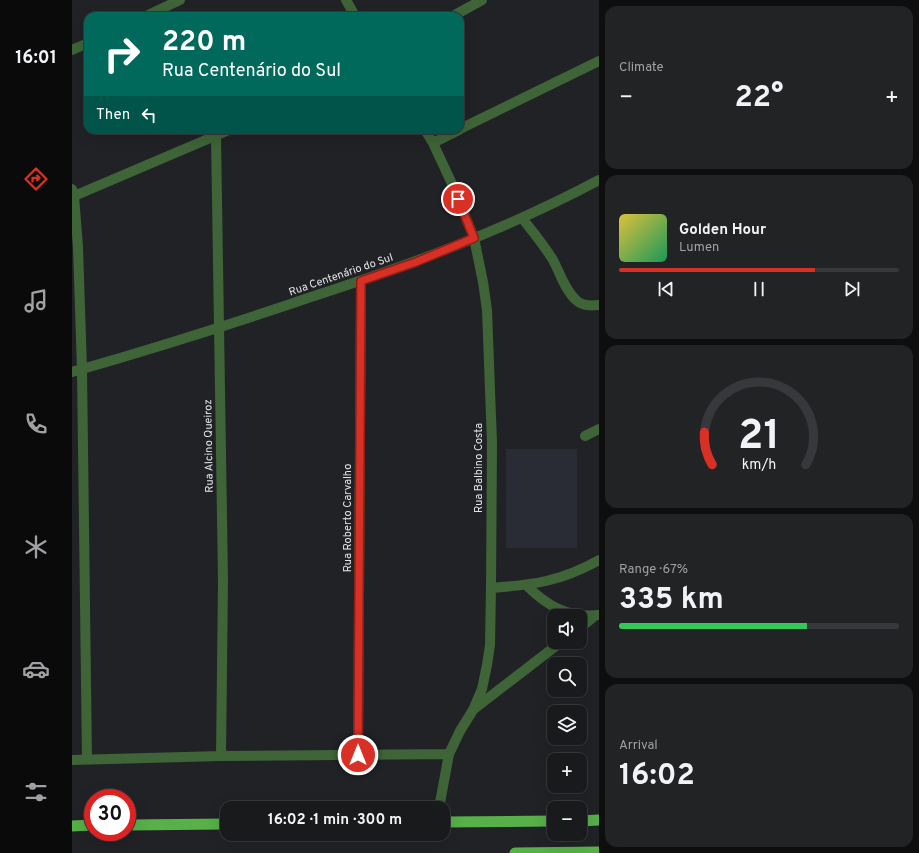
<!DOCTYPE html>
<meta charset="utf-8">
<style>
:root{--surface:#191a1c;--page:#222325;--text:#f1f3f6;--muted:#9fa1a3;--line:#37383b;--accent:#d93025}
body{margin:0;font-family:Overpass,sans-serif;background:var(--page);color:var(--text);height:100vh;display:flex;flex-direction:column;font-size:15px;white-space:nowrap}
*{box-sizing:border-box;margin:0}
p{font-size:13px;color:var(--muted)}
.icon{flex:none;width:22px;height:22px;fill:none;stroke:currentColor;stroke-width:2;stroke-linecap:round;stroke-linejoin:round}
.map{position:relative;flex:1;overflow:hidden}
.drawer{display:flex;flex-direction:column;gap:6px;padding:6px;background:#0e0e0f;width:320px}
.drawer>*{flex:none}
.guide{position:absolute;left:12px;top:12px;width:380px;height:122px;border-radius:12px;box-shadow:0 4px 16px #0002,0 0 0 1px var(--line);background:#00695c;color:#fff;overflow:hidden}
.fabs{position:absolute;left:475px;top:609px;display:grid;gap:8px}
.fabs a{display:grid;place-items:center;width:40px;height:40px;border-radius:8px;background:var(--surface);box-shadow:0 4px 16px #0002,0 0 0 1px var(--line);font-size:20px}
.speed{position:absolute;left:12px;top:789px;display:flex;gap:8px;font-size:20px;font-weight:700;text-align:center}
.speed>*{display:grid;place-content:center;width:52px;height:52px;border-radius:50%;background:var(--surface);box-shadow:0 4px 16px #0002,0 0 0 1px var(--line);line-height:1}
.speed .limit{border:6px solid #d22;background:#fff;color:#111}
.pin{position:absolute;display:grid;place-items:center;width:34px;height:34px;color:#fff;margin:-17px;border:2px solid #fff;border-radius:50%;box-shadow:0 1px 4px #0007}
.me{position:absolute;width:44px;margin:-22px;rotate:0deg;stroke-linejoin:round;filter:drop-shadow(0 0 3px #0008)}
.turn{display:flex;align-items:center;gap:14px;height:84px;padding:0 12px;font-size:18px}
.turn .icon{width:52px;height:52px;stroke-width:2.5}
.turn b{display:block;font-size:28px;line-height:34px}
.then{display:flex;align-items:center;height:38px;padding:0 12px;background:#0003;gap:8px;font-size:15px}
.big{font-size:30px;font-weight:700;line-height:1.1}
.drawer .tile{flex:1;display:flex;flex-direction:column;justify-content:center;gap:6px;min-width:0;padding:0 14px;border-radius:12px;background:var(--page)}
.drawer .dial{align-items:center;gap:0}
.dial svg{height:104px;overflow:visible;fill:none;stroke:var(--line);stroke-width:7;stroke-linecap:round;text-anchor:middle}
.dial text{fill:var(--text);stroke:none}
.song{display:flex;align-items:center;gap:12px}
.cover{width:48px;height:48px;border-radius:6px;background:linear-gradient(135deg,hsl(50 70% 55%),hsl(150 70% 35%))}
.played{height:4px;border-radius:2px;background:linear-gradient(90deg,var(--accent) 70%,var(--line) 70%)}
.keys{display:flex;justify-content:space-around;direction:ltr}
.heat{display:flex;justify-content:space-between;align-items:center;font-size:22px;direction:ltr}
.charge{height:6px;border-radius:3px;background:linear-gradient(90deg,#34c759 67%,var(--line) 0)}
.trip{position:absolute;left:148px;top:801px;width:230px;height:40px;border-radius:12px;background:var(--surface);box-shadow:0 4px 16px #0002,0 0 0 1px var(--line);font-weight:700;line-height:40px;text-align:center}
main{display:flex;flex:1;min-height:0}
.dock{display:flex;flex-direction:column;width:72px;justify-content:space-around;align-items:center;background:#0a0a0b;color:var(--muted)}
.dock .icon{width:28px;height:28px}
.dock .on{color:var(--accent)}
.dock b{font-size:18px;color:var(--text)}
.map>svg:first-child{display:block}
.built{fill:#292c35}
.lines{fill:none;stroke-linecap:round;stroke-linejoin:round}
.minor{stroke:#3e6438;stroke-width:10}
.trunk{stroke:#57b048;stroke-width:11}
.route-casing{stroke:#8d1f18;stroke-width:10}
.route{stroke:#d93025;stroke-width:7}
.labels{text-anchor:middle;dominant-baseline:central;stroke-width:4;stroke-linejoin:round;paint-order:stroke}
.street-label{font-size:11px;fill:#e2e3e5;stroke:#212226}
</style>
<main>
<nav class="dock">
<b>16:01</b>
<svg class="icon on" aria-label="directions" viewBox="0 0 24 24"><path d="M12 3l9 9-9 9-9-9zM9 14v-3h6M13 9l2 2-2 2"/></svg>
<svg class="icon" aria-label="music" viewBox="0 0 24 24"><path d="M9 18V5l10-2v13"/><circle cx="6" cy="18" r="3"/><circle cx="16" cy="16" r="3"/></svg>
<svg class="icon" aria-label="phone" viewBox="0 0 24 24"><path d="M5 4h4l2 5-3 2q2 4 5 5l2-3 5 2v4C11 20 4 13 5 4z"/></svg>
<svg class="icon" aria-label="climate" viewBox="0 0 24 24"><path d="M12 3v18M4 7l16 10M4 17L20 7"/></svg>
<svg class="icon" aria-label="car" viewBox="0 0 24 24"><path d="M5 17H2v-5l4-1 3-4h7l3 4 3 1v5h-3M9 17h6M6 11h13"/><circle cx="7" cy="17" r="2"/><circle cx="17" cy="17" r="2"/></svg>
<svg class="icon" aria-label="filters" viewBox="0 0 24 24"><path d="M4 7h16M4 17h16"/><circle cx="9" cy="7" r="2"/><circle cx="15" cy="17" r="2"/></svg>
</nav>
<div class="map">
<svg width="527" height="853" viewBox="0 0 527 853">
<rect width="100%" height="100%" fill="#212226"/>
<path class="built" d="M434 449H505V548H434Z"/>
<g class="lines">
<path class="minor" d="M274 0 283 16
M74 16 108 0
M381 16 410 0
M0 50 16 43
M388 129 527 61
M353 130 361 143 381 186 402 238 411 282 415 310 420 443 419 588 418 645 415 665 410 689 401 710 388 731 377 754 367 808
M144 136 151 580 149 756
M361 143 387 130
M0 189 2 196 6 247 10 369 15 760
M0 197 157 130
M450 218C461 232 472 245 481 260 488 273 493 290 504 300 510 306 519 306 527 305
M0 372C80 349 160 324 239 297 338 265 435 229 527 180
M513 436 527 429
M454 585C475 606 496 618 527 615
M419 588C461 585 490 581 527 560
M508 628 524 615
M402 709 489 642
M286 755 289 281
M0 760 149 756 377 754"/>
<path class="trunk" d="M508 821 527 820
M371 822 482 821
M55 825 155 824
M0 826 21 825
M443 853 527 852"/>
</g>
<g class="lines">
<defs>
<path id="route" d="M286 755 289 281 344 262 402 238 386 199"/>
</defs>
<use href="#route" class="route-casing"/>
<use href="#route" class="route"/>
</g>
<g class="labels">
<g class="street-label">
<text transform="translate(269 275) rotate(-19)">Rua Centenário do Sul</text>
<text transform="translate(137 446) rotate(-91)">Rua Alcino Queiroz</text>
<text transform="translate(407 468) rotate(-90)">Rua Balbino Costa</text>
<text transform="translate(276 518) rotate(-90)">Rua Roberto Carvalho</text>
</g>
</g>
</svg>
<div class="fabs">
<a><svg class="icon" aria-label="sound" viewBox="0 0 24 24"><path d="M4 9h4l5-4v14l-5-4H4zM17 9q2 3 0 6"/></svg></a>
<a><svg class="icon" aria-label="search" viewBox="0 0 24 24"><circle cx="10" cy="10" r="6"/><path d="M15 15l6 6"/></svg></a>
<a><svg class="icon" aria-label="layers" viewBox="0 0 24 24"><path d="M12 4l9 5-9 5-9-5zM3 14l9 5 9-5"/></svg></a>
<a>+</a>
<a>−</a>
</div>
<div class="speed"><div class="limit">30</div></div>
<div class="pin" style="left:386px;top:199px;background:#d93025"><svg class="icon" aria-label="arrive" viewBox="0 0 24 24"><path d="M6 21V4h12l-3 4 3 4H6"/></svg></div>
<svg class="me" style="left:286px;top:755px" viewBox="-20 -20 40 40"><circle r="17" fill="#d93025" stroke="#fff" stroke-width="3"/><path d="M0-11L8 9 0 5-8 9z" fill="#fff"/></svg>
<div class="trip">16:02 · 1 min · 300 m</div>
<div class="guide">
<div class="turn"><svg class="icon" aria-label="right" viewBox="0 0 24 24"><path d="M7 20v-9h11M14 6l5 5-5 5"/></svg><div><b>220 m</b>Rua Centenário do Sul</div></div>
<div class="then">Then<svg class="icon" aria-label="left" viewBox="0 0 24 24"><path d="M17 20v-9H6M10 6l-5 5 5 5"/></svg></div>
</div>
</div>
<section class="drawer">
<div class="tile"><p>Climate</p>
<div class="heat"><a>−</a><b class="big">22°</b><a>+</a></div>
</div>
<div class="tile">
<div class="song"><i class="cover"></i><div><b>Golden Hour</b><p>Lumen</p></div></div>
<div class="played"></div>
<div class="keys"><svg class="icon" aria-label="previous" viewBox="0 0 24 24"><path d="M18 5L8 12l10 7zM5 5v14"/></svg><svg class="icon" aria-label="pause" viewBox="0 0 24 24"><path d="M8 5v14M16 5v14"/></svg><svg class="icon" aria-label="next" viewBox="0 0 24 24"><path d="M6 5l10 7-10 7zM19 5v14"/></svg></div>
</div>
<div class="tile dial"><svg viewBox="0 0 100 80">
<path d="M14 69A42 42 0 1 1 86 69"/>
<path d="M14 69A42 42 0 0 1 8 44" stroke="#d93025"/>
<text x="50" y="56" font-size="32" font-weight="700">21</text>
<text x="50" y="72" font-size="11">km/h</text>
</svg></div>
<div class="tile"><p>Range · 67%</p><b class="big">335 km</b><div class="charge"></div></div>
<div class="tile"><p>Arrival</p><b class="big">16:02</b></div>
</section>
</main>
